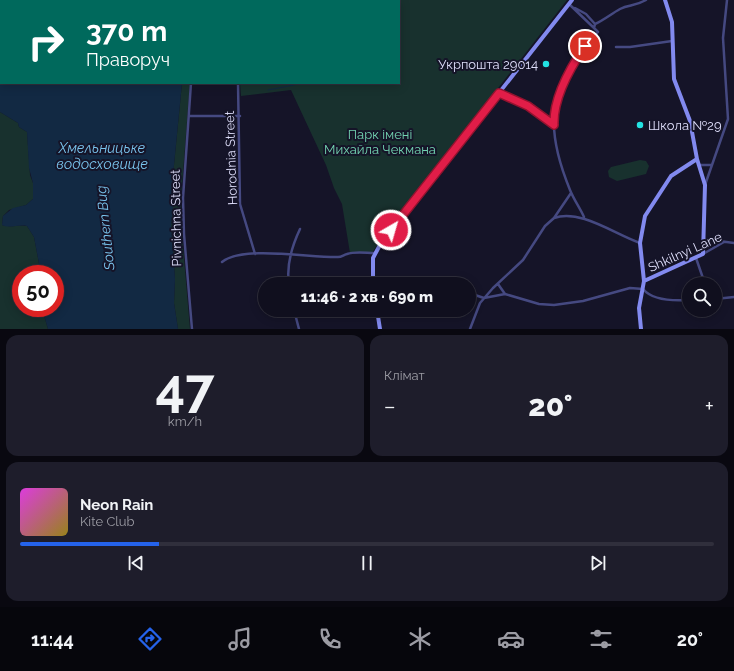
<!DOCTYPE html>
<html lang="uk">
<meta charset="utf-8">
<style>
:root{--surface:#100f1e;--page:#1e1d2b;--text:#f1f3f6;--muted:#9c9ca4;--line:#302f3c;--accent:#2563eb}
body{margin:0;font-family:Raleway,sans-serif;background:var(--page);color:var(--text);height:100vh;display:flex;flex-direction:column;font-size:15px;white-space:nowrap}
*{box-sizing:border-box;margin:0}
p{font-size:13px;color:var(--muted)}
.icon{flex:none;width:22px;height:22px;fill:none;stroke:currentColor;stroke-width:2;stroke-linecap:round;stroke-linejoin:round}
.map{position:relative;height:329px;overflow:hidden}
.side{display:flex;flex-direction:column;gap:6px;padding:6px;background:#090810;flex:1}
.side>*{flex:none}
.banner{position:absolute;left:0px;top:0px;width:400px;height:84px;box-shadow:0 2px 10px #0003,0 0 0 1px var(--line);background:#00695c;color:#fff;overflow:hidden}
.fabs{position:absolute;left:682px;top:277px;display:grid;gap:8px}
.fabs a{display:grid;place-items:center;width:40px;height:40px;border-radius:50%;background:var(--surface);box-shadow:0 2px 10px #0003,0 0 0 1px var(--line);font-size:20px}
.speed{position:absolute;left:12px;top:265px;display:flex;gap:8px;font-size:20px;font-weight:700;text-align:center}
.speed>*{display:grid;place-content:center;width:52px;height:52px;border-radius:50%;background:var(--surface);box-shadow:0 2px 10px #0003,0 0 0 1px var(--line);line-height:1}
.speed .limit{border:6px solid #d22;background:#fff;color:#111}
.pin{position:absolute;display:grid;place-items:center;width:34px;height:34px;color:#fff;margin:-17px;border:2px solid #fff;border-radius:50%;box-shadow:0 1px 4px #0007}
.me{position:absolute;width:44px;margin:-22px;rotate:38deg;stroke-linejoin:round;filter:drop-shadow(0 0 3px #0008)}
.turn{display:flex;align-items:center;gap:14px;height:84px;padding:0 20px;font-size:18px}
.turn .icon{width:52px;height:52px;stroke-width:2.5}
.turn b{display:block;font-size:28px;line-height:34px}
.big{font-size:30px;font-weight:800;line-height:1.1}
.side .card{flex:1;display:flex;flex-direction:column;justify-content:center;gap:6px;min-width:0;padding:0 14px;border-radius:12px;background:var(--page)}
.side .dial{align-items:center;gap:0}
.dial b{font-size:52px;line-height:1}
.song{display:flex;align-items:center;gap:12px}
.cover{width:48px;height:48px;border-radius:6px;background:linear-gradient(135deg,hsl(300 70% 55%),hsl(50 70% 35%))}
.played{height:4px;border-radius:2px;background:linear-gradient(90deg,var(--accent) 20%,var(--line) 20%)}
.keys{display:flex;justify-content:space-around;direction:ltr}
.heat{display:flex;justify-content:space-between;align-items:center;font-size:22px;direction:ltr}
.side .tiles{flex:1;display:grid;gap:6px;grid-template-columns:1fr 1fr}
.card:last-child{grid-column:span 2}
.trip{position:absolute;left:258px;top:277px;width:218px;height:40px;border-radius:20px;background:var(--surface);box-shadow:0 2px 10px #0003,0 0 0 1px var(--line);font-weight:800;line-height:40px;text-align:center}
.menu{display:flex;height:64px;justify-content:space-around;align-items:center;background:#06060c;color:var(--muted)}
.menu .icon{width:28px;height:28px}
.menu .on{color:var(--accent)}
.menu b{font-size:18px;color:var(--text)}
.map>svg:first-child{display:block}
.green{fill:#18312e}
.water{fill:#122943}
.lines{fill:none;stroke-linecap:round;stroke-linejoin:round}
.stream{stroke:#122943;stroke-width:1}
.street{stroke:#454981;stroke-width:2.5}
.secondary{stroke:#828aef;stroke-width:4}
.route-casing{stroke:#92132f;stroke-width:10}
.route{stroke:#e11d48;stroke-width:7}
.poi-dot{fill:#23e3e3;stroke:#151428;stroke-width:1.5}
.labels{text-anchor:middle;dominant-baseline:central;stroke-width:4;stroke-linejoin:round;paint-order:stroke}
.poi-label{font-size:13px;fill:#dfdffb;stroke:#151428;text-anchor:end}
.park-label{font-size:13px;fill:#73d3b1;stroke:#151428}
.street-label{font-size:13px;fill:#dfdffb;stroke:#151428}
.water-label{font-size:14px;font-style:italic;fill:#7ac4ee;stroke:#151428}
</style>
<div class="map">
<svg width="734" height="329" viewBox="0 0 734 329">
<rect width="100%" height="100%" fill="#151428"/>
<path class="green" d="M319 0H567L387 230 372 253H350L342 204 334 188 326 165 291 90 241 96 240 83H399V1Z
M182 83H190L181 198 182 234 190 329H178L174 303 175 279 171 226 174 197 173 175Z
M0 112 18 123 19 127 27 132 30 175 33 183V199L26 205 9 210 3 216 2 225C10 228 18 224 27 226L34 237 41 274H21V308H42L48 329H0Z
M640 160 646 161 649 166 646 174 617 181 609 177 608 171 611 167Z"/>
<path class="water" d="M0 0H190L1 1V83H182L173 175 174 197 171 226 175 279 174 303 178 329H48L42 308H55V274H41L34 237 27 226C19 224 9 229 2 225L3 216 13 208 26 205 33 199V183L29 168 27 132 19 127 18 123 0 112Z"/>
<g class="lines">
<path class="stream" d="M295 85 300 83
M268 90 294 85 295 83"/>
<path class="street" d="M569 4 594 28
M575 8 586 14 595 24
M616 47H630L672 41
M191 83 183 198 184 234 192 329
M238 83 240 204 255 254
M499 93 527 106 554 125
M190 116H240
M699 165H712
M705 185 728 119 723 38 727 0
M584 217C580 208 574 200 570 190 561 168 553 143 554 119 555 91 579 52 598 32L594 28 595 24C604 20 611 14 620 9 629 4 634 7 646 0
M554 218C581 209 614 234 640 243
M704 239 734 243
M703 254 724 242
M696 258 705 284
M222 262C243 245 311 258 338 257 342 257 343 255 347 254 355 251 366 253 375 253
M432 281 448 284
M289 284C286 265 292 246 300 229
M498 284 505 294
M469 293 484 298 505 294 539 304 554 305 583 301 630 288 643 289C653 301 674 301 689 300
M715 299 734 297
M294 310 299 329
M470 329 480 303 493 288 523 260 545 226 554 218 571 193"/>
<path class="secondary" d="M644 281 703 254 705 185 697 159 690 121 674 79 672 22 665 0
M373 284V258L381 243 572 0
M377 310 380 329
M641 329 639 308 644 281 640 243 645 216 671 176 697 159"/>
</g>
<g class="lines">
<defs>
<path id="route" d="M391 230 499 93 528 106 554 125C553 98 570 68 585 46"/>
</defs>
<use href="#route" class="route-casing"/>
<use href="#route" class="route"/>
</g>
<g class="poi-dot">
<circle cx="546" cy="64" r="4"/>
<circle cx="640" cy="125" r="4"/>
</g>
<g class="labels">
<g class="poi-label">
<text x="538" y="64">Укрпошта 29014</text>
<text x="648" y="125" text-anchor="start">Школа №29</text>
</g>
<g class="park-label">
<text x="380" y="134">Парк імені<tspan x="380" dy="15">Михайла Чекмана</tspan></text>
</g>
<g class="street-label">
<text transform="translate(231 158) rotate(-92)">Horodnia Street</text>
<text transform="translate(176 218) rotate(-91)">Pivnichna Street</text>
<text transform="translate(685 252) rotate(-24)">Shkilnyi Lane</text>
</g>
<g class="water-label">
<text x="102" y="148">Хмельницьке<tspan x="102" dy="16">водосховище</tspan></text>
<text transform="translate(105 228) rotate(-96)">Southern Bug</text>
</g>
</g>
</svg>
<div class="fabs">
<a><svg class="icon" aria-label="search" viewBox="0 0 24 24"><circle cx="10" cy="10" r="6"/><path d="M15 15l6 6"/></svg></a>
</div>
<div class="speed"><div class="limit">50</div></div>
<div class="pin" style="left:585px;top:46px;background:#d93025"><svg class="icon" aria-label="arrive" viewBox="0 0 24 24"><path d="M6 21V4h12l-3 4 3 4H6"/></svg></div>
<svg class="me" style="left:391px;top:230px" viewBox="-20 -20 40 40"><circle r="17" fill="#e11d48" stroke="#fff" stroke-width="3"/><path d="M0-11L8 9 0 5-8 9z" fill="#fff"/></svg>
<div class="trip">11:46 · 2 хв · 690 m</div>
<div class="banner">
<div class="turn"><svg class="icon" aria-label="right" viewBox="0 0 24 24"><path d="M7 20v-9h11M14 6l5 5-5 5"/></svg><div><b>370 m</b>Праворуч</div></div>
</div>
</div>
<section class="side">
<div class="tiles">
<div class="card dial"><b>47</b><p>km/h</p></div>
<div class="card"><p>Клімат</p>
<div class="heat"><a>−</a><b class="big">20°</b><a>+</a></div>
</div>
<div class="card">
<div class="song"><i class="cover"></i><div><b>Neon Rain</b><p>Kite Club</p></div></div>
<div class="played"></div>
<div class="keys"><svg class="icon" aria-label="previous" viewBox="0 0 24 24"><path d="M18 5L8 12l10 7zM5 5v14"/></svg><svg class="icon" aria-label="pause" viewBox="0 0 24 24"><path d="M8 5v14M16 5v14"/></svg><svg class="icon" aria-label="next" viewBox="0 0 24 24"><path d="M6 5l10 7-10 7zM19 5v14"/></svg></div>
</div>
</div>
</section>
<nav class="menu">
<b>11:44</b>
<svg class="icon on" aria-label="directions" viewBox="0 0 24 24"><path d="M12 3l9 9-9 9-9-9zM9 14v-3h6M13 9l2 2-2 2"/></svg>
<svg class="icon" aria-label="music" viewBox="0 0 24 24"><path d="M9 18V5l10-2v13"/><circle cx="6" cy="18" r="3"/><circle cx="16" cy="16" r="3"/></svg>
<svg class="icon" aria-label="phone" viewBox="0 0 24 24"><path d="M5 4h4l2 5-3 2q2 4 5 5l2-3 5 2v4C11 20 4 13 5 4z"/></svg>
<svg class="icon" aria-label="climate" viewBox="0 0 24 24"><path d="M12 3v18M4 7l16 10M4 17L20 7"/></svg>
<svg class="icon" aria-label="car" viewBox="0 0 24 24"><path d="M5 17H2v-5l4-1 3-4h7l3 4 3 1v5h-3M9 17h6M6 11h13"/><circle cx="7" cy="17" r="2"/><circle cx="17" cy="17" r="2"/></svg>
<svg class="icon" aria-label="filters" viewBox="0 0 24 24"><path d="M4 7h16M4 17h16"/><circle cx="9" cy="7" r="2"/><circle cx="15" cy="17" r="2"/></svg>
<b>20°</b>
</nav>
